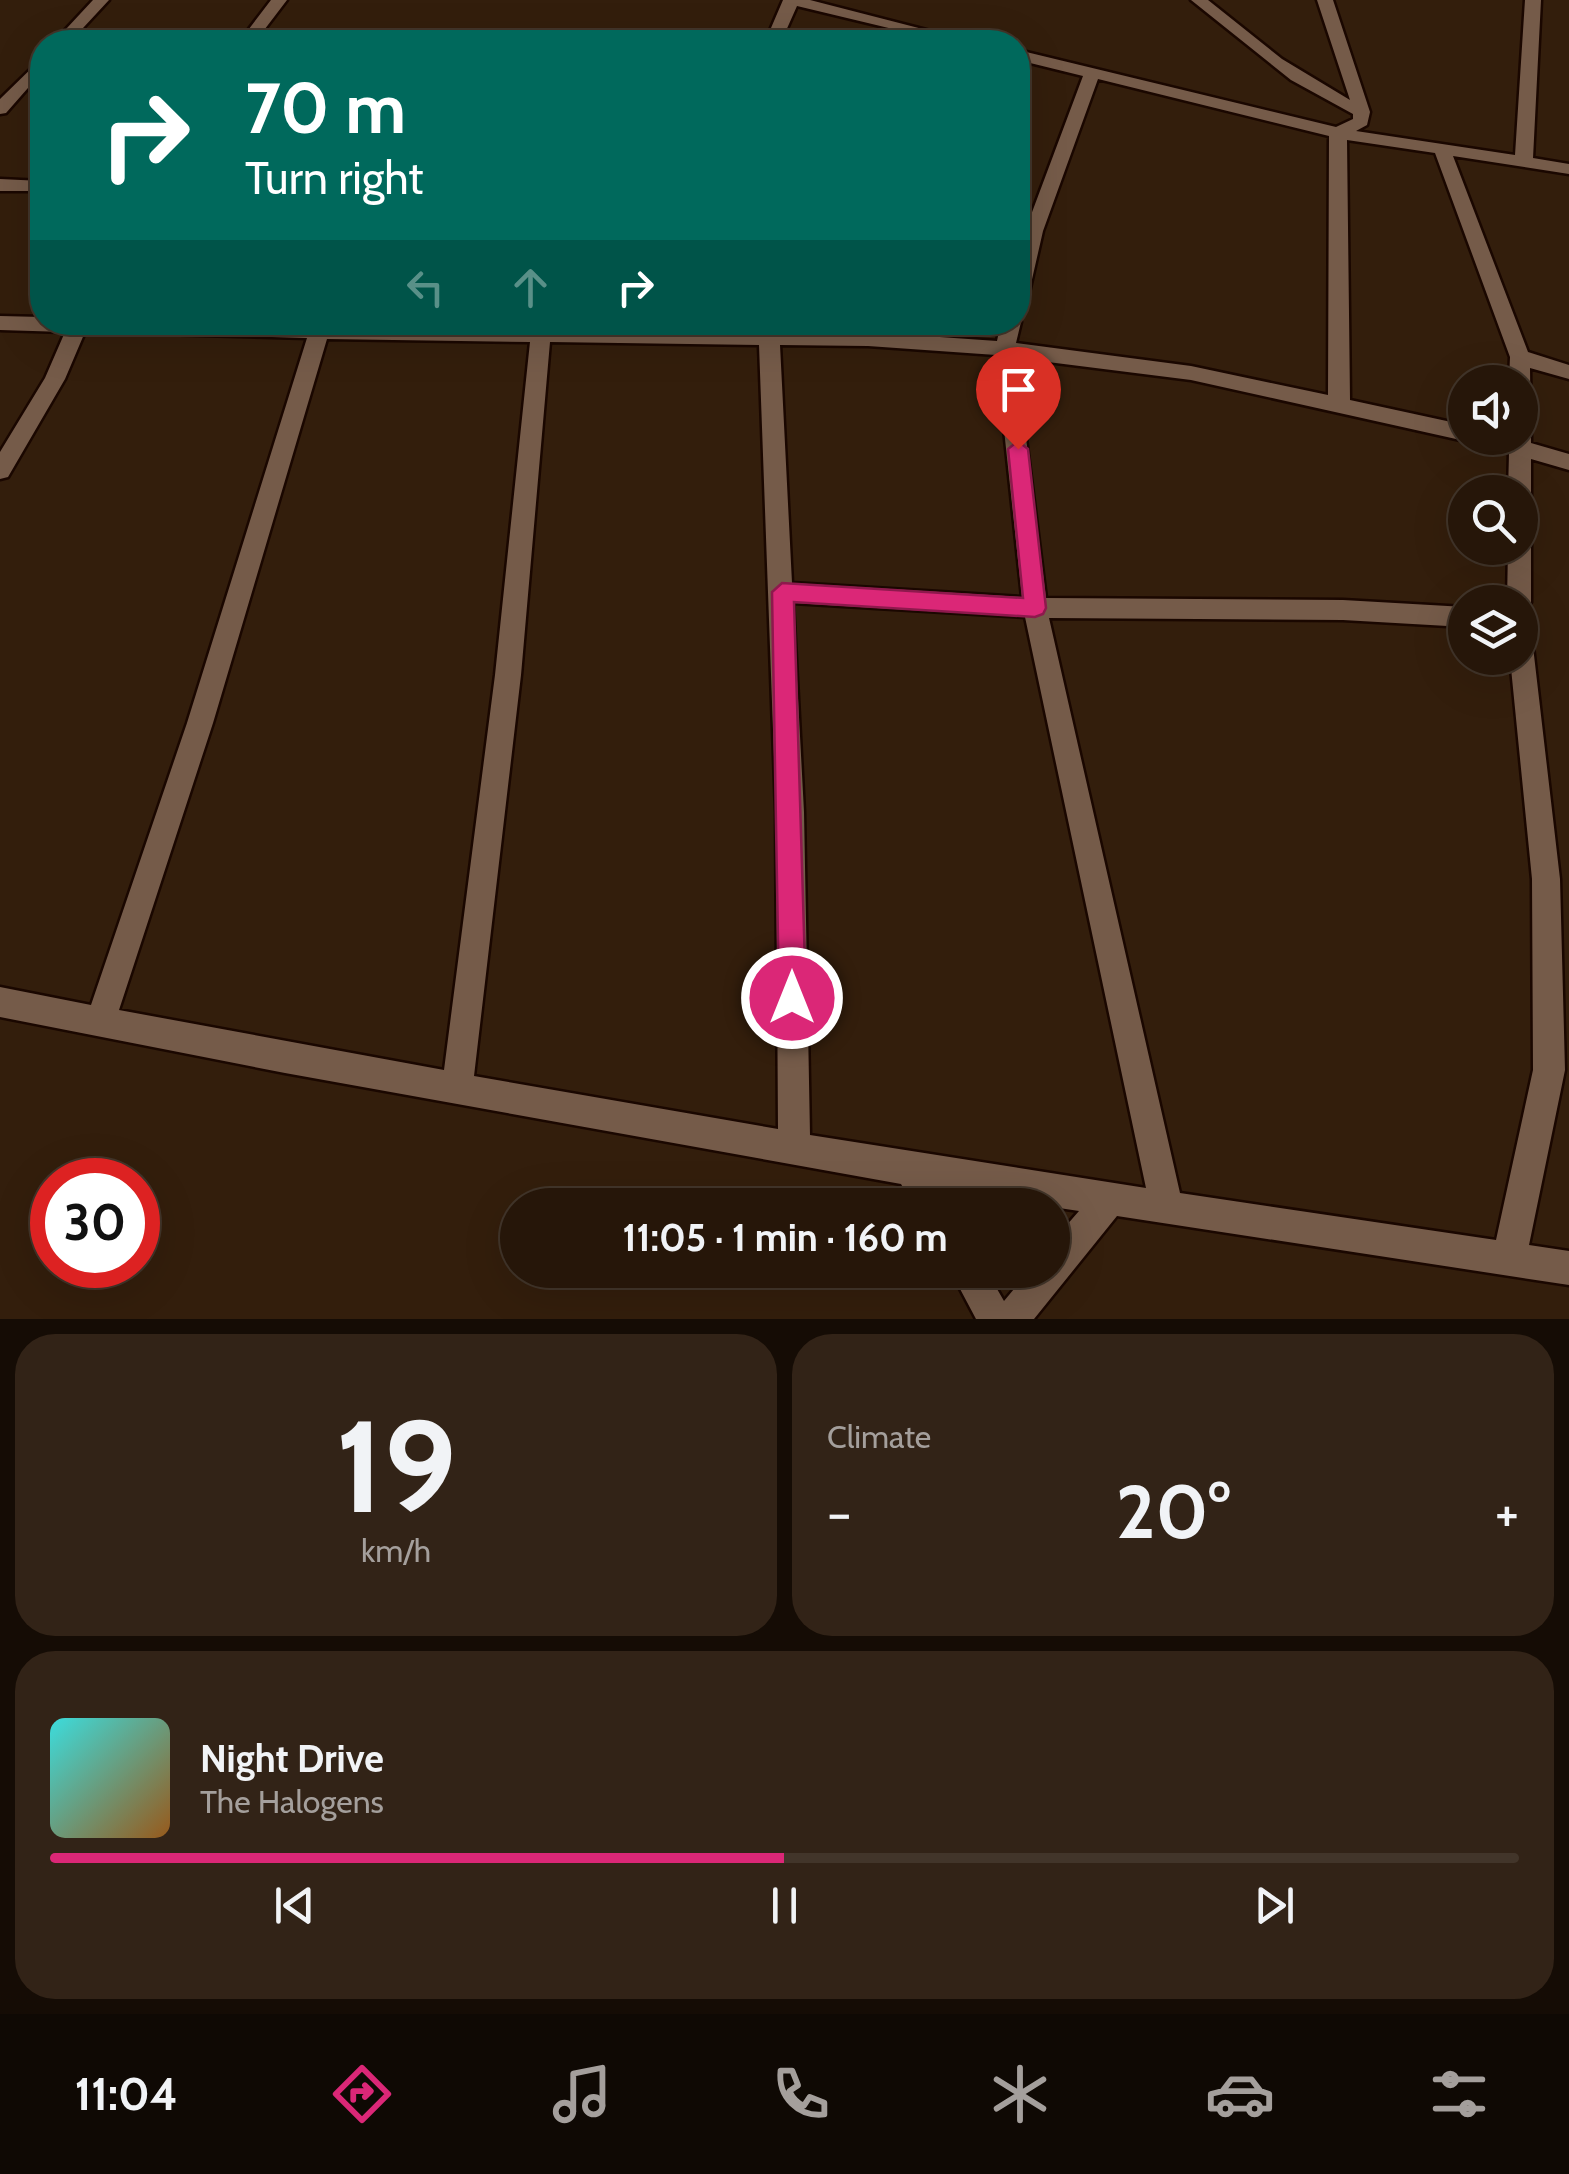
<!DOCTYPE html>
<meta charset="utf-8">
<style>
:root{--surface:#261609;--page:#322317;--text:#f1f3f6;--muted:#a49f9c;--line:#42352a;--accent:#db2777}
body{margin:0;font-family:Cabin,sans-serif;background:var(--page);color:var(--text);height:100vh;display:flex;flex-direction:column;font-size:38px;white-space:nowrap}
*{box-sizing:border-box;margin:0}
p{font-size:32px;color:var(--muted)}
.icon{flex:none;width:55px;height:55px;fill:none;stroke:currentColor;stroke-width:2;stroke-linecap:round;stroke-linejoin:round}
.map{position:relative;height:1319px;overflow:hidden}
.drawer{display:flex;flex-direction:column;gap:15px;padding:15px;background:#150c05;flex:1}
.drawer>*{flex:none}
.banner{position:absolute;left:30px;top:30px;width:1000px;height:305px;border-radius:40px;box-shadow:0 10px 40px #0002,0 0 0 2px var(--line);background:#00695c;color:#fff;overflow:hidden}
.controls{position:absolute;left:1448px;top:365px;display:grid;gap:20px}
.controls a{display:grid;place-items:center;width:90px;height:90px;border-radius:50%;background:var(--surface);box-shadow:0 10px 40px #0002,0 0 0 2px var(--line);font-size:50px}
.speed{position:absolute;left:30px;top:1158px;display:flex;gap:20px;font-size:50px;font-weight:700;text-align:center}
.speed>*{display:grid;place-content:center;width:130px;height:130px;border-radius:50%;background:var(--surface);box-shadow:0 10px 40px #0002,0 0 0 2px var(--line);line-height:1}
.speed .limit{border:15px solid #d22;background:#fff;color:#111}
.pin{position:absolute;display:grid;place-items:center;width:85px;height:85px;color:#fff;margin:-102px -42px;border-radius:50% 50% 50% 0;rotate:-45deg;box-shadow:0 0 10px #0007}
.pin .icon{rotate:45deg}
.me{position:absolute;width:110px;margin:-55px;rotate:0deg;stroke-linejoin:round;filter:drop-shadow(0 0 8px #0008)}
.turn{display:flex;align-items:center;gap:35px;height:210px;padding:0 50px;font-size:45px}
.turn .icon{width:130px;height:130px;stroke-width:2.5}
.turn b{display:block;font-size:70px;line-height:85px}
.lanes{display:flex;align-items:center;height:95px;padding:0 50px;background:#0003;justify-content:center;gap:50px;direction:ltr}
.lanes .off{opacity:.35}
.big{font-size:75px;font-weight:700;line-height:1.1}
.drawer .tile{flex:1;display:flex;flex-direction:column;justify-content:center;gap:15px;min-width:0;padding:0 35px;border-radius:40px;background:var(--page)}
.drawer .dial{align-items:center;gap:0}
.dial b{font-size:130px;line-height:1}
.song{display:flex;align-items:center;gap:30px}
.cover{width:120px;height:120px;border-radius:15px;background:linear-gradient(135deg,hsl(180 70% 55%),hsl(30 70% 35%))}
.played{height:10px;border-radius:5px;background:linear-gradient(90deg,var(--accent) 50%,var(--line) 50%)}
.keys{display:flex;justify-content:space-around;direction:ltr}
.heat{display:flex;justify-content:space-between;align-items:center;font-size:55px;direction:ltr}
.drawer .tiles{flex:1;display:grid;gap:15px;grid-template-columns:1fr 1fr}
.tile:last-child{grid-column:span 2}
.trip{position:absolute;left:500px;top:1188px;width:570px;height:100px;border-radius:50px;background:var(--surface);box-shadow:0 10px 40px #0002,0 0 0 2px var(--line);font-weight:700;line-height:100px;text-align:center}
.dock{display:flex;height:160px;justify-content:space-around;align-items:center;background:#0f0904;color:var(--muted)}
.dock .icon{width:70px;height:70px}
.dock .active{color:var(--accent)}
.dock b{font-size:45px;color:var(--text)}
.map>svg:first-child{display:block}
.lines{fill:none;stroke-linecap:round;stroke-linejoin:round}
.street-casing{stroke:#1a0700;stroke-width:5}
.street{fill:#755b49;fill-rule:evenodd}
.route{fill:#db2777;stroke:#8e194d;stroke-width:2.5}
</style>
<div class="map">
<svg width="1569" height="1319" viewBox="0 0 1569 1319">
<rect width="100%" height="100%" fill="#331e0c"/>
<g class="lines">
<defs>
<path id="street" d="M93 0H109L70 42H54Z
M271 0H287L255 42H239Z
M783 0H810L973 42H947L797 6 781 42H765Z
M1191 0H1208L1282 59 1350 100 1317 0H1333L1370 112 1367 125 1356 131 1515 155 1525 0H1541L1533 158 1569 164V174L1453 156 1528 352 1569 365V379L1530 368 1531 443 1569 454V470L1531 459V602L1528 609 1520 612V602H1507L1508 548H1520V492H1508L1509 453 1477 444 1474 438H1520V382H1509L1510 357 1435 153 1347 140 1350 400 1465 425V438L1473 439 1465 441 1191 380 1016 358 1046 598 1343 600 1465 607V627L1343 620 1049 618 1180 1193 1496 1240 1533 1070 1532 879 1510 658H1520V628L1529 631 1532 638 1560 879 1565 1070 1529 1245 1569 1251V1285L1117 1216 1034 1319H976L950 1270H986L1004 1301 1030 1270H1052V1242L1079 1211 941 1190 948 1205H913L901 1184 285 1073 0 1017V987L91 1005 187 723 307 338 85 332 65 379 8 477 0 479V452L45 378 65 332 0 330V316L42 317V322L868 332 997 341 1001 322H1018V317L1021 322 1016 343 1191 366 1328 395 1329 136 1098 79 1043 231 1028 297 1018 303V260L1025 231 1083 76 1018 60V50L1336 127 1353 119V114L1291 80ZM327 339 530 342 495 675 444 1070 119 1010 213 723ZM550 342 759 345 776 812 778 1129 474 1076 521 675ZM780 345 868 346 996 355 1022 597 792 583ZM793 603 1025 617 1146 1188 810 1135 804 812Z
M42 58V72L6 113 0 114V99Z
M0 179 42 181V191H0Z"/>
</defs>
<use href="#street" class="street-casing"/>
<use href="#street" class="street"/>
</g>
<path class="route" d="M1018 441 1028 449 1046 608 1043 614 1035 617 794 602 806 998 802 1008 792 1012 783 1008 779 998 772 592 782 583 1023 598 1008 449Z"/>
</svg>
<div class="controls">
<a><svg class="icon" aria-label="sound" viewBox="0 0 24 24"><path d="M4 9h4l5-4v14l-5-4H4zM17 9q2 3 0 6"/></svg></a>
<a><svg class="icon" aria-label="search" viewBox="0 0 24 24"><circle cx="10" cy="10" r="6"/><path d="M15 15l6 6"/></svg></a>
<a><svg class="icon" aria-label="layers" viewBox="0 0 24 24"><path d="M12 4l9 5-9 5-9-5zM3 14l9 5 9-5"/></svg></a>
</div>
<div class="speed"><div class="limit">30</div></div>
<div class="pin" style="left:1018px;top:449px;background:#d93025"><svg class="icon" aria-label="arrive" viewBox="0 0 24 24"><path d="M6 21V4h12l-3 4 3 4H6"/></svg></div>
<svg class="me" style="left:792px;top:998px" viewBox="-20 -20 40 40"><circle r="17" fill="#db2777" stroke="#fff" stroke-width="3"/><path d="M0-11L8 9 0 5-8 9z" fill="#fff"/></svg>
<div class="trip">11:05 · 1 min · 160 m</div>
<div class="banner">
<div class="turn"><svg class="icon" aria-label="right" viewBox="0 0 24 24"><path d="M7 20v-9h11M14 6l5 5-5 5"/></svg><div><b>70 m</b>Turn right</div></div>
<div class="lanes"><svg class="icon off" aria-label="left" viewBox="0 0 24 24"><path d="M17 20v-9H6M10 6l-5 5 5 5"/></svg><svg class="icon off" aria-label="ahead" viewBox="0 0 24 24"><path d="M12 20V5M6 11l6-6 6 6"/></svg><svg class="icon" aria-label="right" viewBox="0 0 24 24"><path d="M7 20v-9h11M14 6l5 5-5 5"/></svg></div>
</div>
</div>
<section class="drawer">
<div class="tiles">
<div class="tile dial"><b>19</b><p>km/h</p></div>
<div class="tile"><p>Climate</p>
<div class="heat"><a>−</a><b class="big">20°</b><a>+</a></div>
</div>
<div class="tile">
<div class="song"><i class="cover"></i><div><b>Night Drive</b><p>The Halogens</p></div></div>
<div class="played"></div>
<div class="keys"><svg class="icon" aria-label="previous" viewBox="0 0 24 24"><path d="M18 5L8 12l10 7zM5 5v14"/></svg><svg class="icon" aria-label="pause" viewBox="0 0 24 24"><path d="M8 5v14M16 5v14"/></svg><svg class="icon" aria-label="next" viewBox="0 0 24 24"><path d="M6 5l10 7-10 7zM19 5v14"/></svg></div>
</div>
</div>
</section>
<nav class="dock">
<b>11:04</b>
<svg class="icon active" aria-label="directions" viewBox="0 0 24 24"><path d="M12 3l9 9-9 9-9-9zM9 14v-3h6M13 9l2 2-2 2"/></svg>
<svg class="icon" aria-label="music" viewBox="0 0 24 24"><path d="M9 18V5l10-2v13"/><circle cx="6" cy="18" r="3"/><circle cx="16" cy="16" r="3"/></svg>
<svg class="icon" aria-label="phone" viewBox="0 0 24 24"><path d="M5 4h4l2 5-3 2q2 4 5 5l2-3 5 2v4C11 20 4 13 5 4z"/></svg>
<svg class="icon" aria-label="climate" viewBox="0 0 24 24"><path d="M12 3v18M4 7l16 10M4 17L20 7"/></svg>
<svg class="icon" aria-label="car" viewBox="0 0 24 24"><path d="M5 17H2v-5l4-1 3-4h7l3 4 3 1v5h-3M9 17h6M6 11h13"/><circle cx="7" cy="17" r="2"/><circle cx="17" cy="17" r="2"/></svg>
<svg class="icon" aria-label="filters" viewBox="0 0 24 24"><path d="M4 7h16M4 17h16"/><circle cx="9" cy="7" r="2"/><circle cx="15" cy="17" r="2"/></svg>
</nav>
